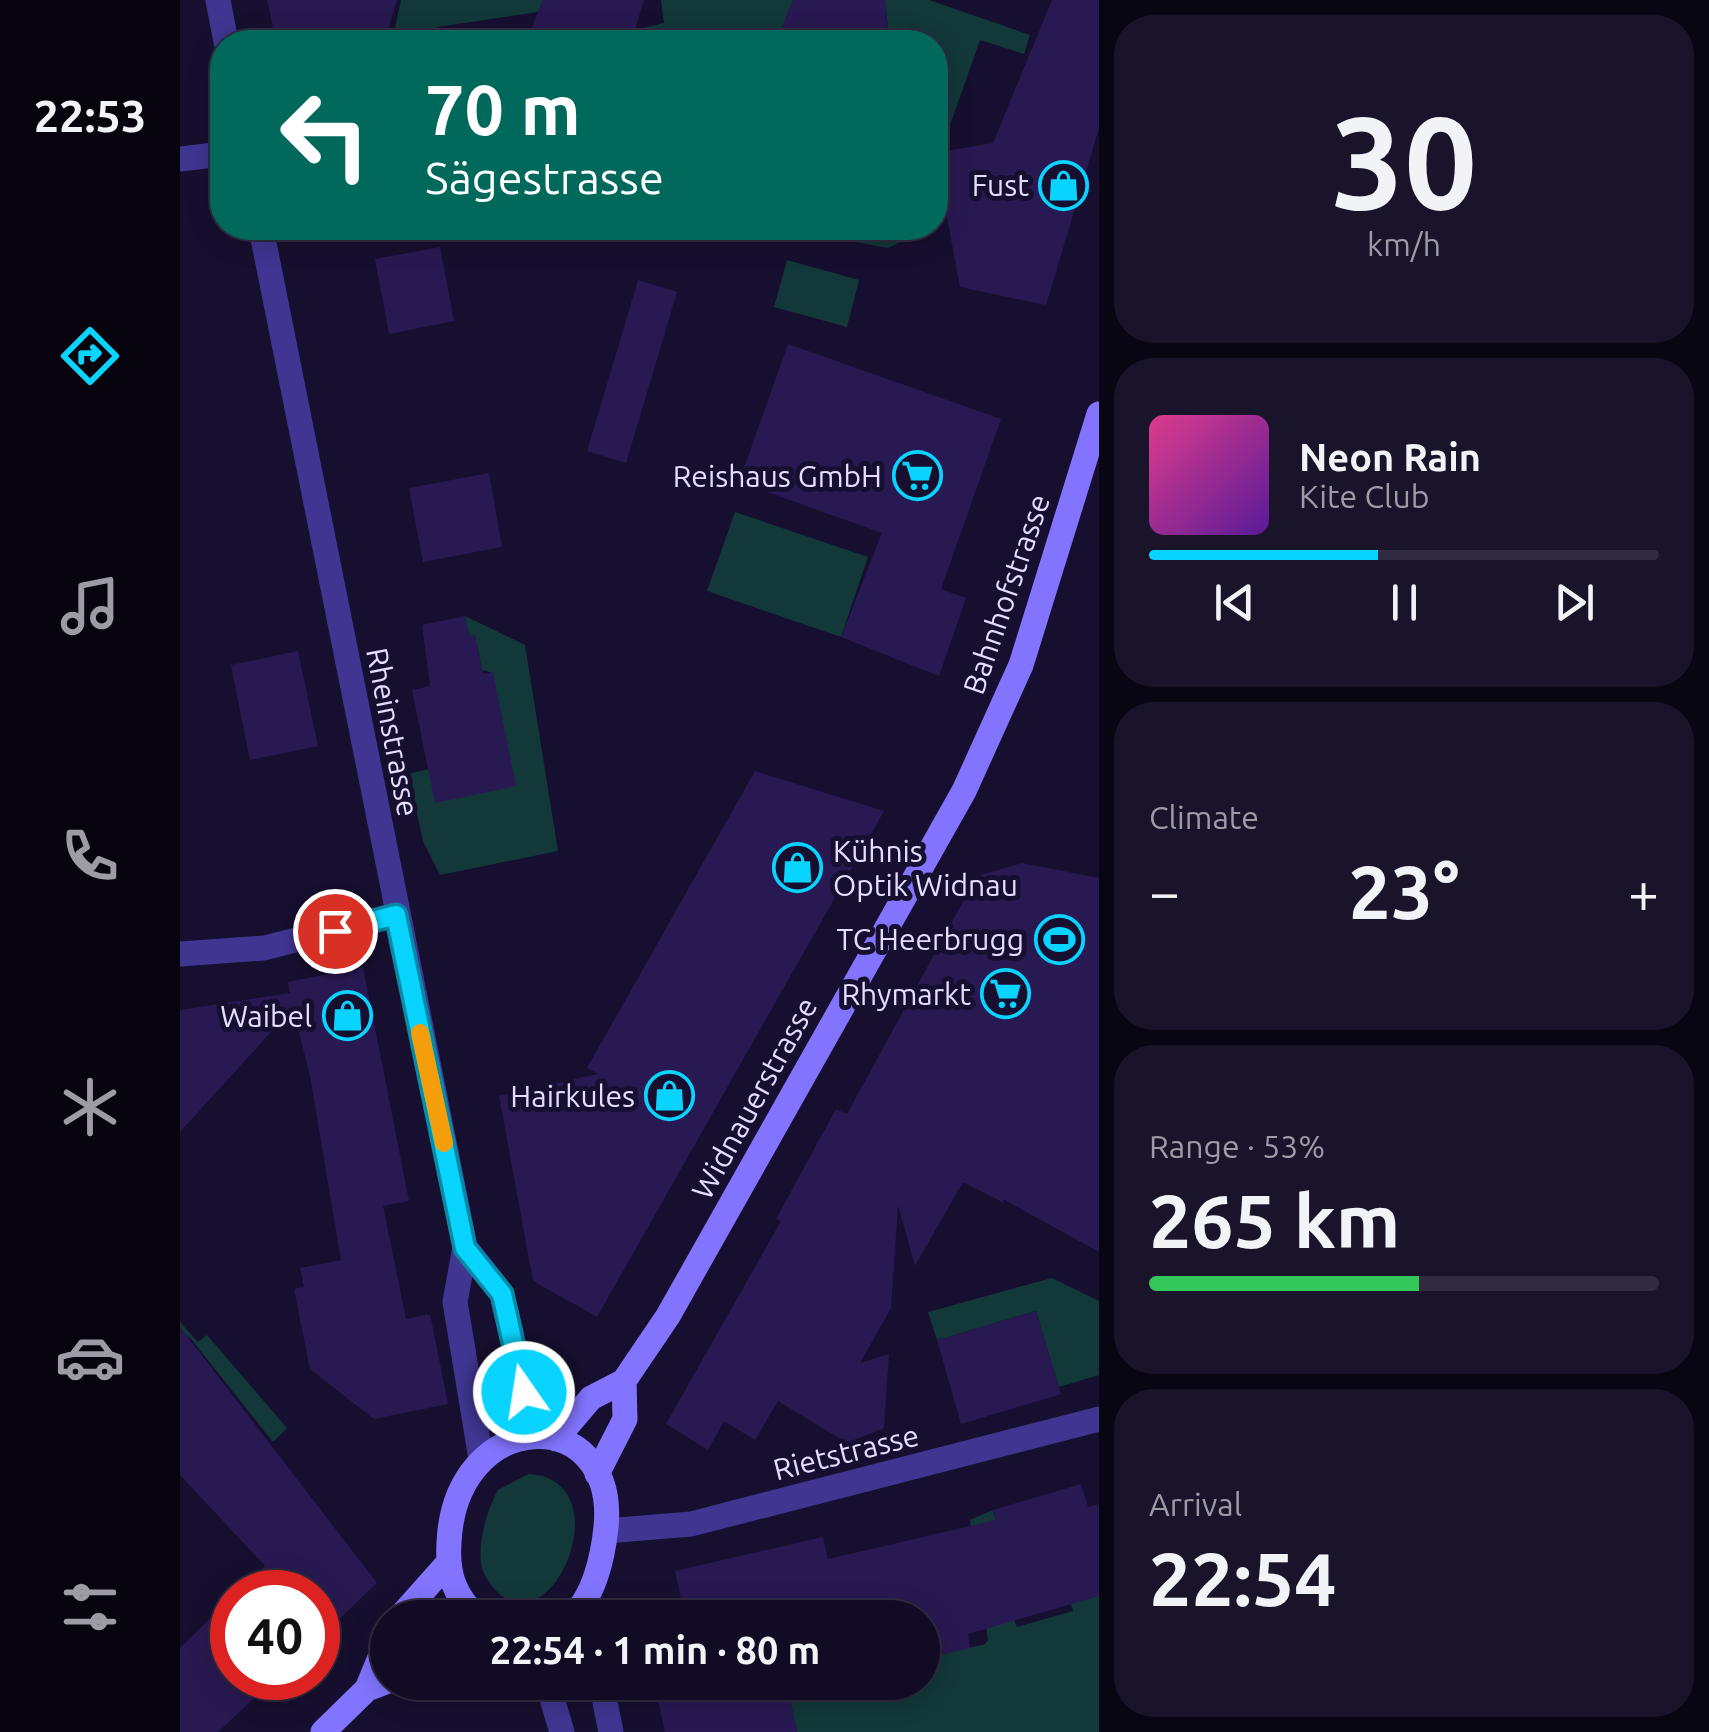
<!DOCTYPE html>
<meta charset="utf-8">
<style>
:root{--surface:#110b23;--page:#1a142b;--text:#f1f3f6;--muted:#9c9ba6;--line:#302b41;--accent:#09d4ff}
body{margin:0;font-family:Ubuntu,sans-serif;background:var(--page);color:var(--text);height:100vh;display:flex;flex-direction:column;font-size:38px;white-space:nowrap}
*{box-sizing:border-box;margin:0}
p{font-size:32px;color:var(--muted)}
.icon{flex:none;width:55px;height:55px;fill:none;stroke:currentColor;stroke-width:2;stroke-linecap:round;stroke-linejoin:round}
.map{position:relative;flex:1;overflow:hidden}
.drawer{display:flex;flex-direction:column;gap:15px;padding:15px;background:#090613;width:610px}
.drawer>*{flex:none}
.banner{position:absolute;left:30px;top:30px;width:738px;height:210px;border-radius:40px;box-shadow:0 5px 25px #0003,0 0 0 2px var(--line);background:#00695c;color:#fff;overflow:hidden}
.speed{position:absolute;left:30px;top:1570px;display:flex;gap:20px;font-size:50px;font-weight:700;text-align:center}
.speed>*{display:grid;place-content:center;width:130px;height:130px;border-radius:50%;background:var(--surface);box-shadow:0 5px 25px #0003,0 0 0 2px var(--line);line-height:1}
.speed .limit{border:15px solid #d22;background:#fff;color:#111}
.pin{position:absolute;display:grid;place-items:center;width:85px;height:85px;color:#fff;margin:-42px;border:5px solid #fff;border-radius:50%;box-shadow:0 2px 10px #0007}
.me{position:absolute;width:110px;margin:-55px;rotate:347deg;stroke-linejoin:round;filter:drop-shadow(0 0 8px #0008)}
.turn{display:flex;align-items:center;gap:35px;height:210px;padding:0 50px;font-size:45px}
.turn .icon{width:130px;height:130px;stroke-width:2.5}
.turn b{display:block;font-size:70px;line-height:85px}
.big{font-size:75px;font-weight:600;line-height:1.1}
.drawer .card{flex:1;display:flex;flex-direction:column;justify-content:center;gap:15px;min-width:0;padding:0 35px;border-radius:40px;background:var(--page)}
.drawer .dial{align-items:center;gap:0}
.dial b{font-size:130px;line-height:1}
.song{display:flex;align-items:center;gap:30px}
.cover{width:120px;height:120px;border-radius:15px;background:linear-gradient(135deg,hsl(330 70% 55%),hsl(270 70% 35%))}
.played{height:10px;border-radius:5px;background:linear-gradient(90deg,var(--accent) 45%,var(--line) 45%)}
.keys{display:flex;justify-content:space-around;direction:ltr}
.heat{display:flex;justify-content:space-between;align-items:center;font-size:55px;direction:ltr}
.charge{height:15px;border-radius:8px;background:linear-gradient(90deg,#34c759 53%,var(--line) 0)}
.trip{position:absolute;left:190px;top:1600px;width:570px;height:100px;border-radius:50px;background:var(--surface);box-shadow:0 5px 25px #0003,0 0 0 2px var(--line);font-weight:600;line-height:100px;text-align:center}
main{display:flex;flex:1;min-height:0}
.dock{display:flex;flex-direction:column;width:180px;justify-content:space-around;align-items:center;background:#07040e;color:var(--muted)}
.dock .icon{width:70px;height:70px}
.dock .selected{color:var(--accent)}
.dock b{font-size:45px;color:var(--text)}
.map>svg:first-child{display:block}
.green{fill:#123839}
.building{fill:#291952}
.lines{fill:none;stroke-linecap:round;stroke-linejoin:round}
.minor{stroke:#403692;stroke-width:25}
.tertiary{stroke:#403692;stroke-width:25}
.secondary{stroke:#8274ff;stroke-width:25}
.route-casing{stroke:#068aa6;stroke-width:25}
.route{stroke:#09d4ff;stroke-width:18}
.slow{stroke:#f59e0b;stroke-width:18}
.labels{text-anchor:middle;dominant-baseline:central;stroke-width:10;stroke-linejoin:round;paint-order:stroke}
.poi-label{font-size:30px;fill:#e3ddff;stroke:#170f2f;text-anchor:end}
.street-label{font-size:30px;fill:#e3ddff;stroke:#170f2f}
</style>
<main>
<nav class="dock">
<b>22:53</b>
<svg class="icon selected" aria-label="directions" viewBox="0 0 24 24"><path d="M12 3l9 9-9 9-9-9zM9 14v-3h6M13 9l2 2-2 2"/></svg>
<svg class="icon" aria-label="music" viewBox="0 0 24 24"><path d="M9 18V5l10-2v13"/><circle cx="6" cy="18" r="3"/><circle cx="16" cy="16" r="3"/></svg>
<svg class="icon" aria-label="phone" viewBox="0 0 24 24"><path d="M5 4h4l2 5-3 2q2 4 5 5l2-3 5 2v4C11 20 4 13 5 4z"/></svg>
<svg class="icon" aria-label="climate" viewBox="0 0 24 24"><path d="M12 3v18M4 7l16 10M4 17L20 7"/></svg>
<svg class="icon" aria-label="car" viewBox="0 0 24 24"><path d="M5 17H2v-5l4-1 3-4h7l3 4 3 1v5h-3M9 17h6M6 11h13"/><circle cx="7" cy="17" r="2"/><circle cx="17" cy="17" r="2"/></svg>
<svg class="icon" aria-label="filters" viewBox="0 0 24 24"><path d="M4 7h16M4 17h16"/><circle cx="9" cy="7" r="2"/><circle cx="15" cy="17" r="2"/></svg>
</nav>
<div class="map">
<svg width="919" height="1732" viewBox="0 0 919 1732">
<rect width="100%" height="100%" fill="#170f2f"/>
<path class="green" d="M221 0H363L358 12 257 27 251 42H212Z
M481 0H613L596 42H451L455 30 484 23Z
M688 0H749L850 35 844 54 800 40 763 145 755 146V42H709L706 7Z
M646 228H727L729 238 708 248 644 236Z
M607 260 679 280 667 327 594 307Z
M555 512 688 557 661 637 527 591Z
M285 616 345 645 378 851 260 875 243 841 228 774 249 769 313 673 302 670 295 636H289Z
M872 1278 919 1301V1375L879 1387 856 1311 757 1340 748 1312Z
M0 1322 18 1342 27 1335 107 1428 93 1442 11 1339 6 1335 0 1341Z
M348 1474C449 1479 364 1669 307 1579 292 1557 306 1512 318 1490Z
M813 1510 843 1612 832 1615 837 1627 893 1611 887 1590 919 1565V1732H617L608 1690 642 1683 742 1682 743 1659 805 1644 808 1640 790 1520Z"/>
<path class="building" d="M87 0H217L204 42H96Z
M363 0H464L451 42H346Z
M613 0H705L709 42H596Z
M872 0H919V128L866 305 780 287 755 153 813 143Z
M260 247 274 321 209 334 195 259Z
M458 280 497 292 446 463 407 451Z
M608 344 821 419 761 589 786 598 759 676 661 637 702 533 559 482Z
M309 473 322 547 243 562 229 488Z
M285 616 289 636 295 635 303 674 313 672 336 786 255 803 232 690 250 686 242 625Z
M118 651 138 746 70 760 51 665Z
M575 771 704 811 417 1317 353 1281 319 1096 418 1074 407 1068Z
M842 863 919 878V1252L823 1199 824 1203 783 1182 735 1266 718 1205 711 1308 680 1363 709 1354 704 1428 667 1443 598 1401 575 1440 544 1421 528 1450 486 1424 601 1221 596 1219 656 1109 667 1114 797 876Z
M183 967 229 1201 203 1206 226 1319 250 1314 268 1404 194 1419 130 1369 114 1289 124 1287 120 1268 161 1260 130 1076 113 1008 0 1132V1010L110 993 108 982Z
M856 1311 881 1394 781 1424 757 1340Z
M0 1327 197 1583 138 1639V1592H57L85 1566 0 1475Z
M901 1484 908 1507 919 1504V1596L788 1634 790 1648 742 1659V1618H505L495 1571 643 1537 648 1559 816 1520 813 1510Z
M52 1597V1678H96L38 1732H0V1648Z
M474 1682H642L608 1690 617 1732H485Z"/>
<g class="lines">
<path class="minor" d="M0 159 42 154
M0 954 84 948 215 915
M426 1531 511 1524 919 1419
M367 1682 382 1732
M421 1682 431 1732"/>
<path class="tertiary" d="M38 0 46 42
M81 228 285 1247 275 1302 301 1459
M285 1247 322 1294 355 1435"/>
<path class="secondary" d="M376 1439 411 1398 444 1381 488 1316 784 791 841 665 919 414
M417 1474 445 1419 444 1381
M219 1618 268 1563
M298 1618C274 1596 267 1574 269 1543 275 1405 438 1403 426 1527 423 1557 414 1598 390 1618
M187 1689 208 1638
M143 1732 187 1689 208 1681"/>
</g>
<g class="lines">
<defs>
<path id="route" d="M155 931 216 915 285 1248 322 1294 344 1392"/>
</defs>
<use href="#route" class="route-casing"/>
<use href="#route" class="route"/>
<path class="slow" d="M240 1033 264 1143"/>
</g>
<defs>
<symbol id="shop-ring" viewBox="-11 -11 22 22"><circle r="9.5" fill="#170f2f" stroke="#09d4ff" stroke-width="1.5"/><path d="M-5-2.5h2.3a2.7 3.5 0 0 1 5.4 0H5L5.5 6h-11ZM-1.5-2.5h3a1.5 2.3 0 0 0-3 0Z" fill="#09d4ff"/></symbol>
<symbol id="supermarket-ring" viewBox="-11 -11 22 22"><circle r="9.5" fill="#170f2f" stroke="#09d4ff" stroke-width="1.5"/><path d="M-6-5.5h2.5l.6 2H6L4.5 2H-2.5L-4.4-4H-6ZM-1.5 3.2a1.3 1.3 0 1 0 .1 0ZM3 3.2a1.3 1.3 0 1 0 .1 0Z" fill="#09d4ff"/></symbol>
<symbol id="stadium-ring" viewBox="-11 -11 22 22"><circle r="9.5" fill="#170f2f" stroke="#09d4ff" stroke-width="1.5"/><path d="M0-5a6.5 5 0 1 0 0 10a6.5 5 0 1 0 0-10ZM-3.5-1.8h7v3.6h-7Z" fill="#09d4ff"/></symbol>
</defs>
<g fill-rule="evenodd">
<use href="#shop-ring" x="856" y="158" width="55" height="55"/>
<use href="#supermarket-ring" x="710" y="448" width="55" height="55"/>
<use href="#shop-ring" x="590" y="840" width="55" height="55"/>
<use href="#stadium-ring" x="852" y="912" width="55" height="55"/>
<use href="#supermarket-ring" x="798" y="966" width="55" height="55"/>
<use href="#shop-ring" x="140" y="988" width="55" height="55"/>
<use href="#shop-ring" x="462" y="1068" width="55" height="55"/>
</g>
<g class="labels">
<g class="poi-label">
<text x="849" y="185">Fust</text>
<text x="702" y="476">Reishaus GmbH</text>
<text x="653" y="851" text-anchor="start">Kühnis<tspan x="653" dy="34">Optik Widnau</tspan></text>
<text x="844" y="939">TC Heerbrugg</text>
<text x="791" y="994">Rhymarkt</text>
<text x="132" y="1016">Waibel</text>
<text x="455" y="1096">Hairkules</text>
</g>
<g class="street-label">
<text transform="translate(826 594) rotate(-71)">Bahnhofstrasse</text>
<text transform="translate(213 732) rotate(79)">Rheinstrasse</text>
<text transform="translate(574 1098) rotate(-61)">Widnauerstrasse</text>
<text transform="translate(666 1452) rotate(-14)">Rietstrasse</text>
</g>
</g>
</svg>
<div class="speed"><div class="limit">40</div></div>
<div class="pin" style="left:155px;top:931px;background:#d93025"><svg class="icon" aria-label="arrive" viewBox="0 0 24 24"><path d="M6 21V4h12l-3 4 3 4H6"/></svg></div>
<svg class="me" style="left:344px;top:1392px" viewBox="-20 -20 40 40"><circle r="17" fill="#09d4ff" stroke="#fff" stroke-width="3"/><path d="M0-11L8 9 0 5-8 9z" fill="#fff"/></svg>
<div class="trip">22:54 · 1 min · 80 m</div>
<div class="banner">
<div class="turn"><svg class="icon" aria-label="left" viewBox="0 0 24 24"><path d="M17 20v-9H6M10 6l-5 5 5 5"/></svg><div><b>70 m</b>Sägestrasse</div></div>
</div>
</div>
<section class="drawer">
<div class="card dial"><b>30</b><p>km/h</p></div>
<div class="card">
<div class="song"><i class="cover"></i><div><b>Neon Rain</b><p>Kite Club</p></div></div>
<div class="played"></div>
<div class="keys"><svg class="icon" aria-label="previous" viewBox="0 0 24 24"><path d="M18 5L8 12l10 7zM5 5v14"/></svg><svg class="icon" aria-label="pause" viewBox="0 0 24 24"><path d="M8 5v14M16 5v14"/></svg><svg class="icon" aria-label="next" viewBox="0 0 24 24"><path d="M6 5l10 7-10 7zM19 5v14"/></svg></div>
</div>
<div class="card"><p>Climate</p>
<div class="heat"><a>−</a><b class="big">23°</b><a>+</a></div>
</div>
<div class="card"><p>Range · 53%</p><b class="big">265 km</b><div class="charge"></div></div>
<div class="card"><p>Arrival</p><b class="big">22:54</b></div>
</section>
</main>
